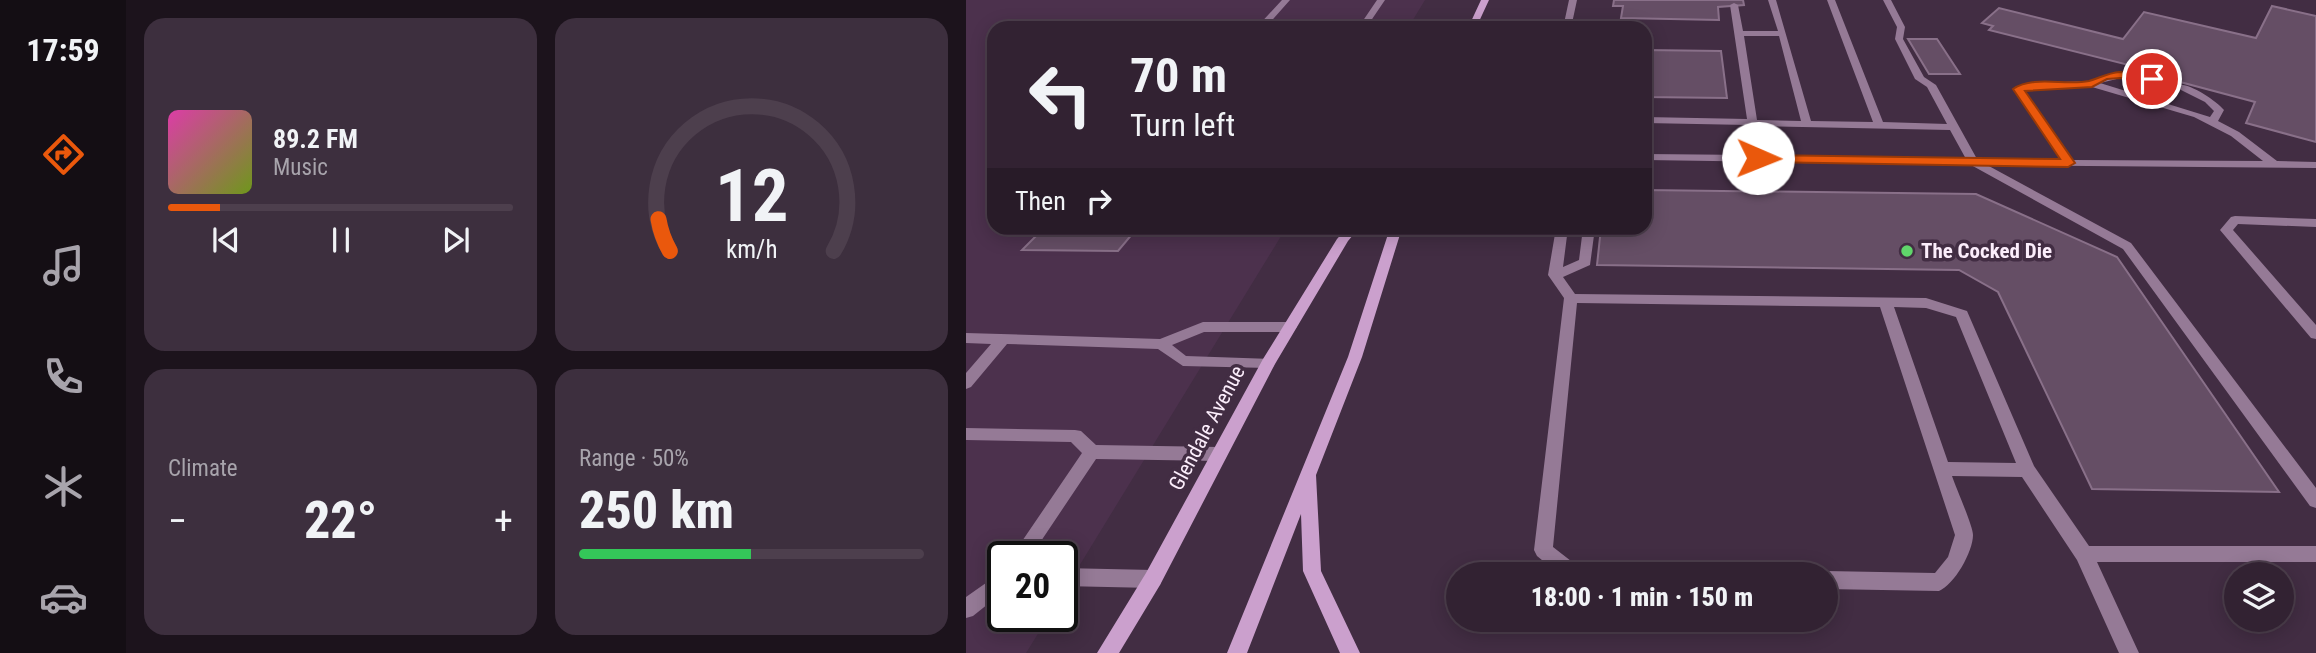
<!DOCTYPE html>
<meta charset="utf-8">
<style>
:root{--surface:#322232;--page:#3d2f3e;--text:#f1f3f6;--muted:#a8a4ac;--line:#4d3f4d;--accent:#ea580c}
body{margin:0;font-family:"Roboto Condensed",sans-serif;background:var(--page);color:var(--text);height:100vh;display:flex;flex-direction:column;font-size:26px;white-space:nowrap}
*{box-sizing:border-box;margin:0}
p{font-size:23px;color:var(--muted)}
.icon{flex:none;width:38px;height:38px;fill:none;stroke:currentColor;stroke-width:2;stroke-linecap:round;stroke-linejoin:round}
.map{position:relative;flex:1;overflow:hidden}
.panel{display:flex;flex-direction:column;gap:18px;padding:18px;background:#1c131c;width:840px}
.panel>*{flex:none}
.guide{position:absolute;left:21px;top:21px;width:665px;height:214px;border-radius:21px;box-shadow:0 4px 18px #0003,0 0 0 2px var(--line);background:#322232;color:var(--text);overflow:hidden}
.controls{position:absolute;left:1258px;top:562px;display:grid;gap:14px}
.controls a{display:grid;place-items:center;width:70px;height:70px;border-radius:50%;background:var(--surface);box-shadow:0 4px 18px #0003,0 0 0 2px var(--line);font-size:35px}
.speed{position:absolute;left:21px;top:541px;display:flex;gap:14px;font-size:35px;font-weight:700;text-align:center}
.speed>*{display:grid;place-content:center;width:91px;height:91px;border-radius:50%;background:var(--surface);box-shadow:0 4px 18px #0003,0 0 0 2px var(--line);line-height:1}
.speed .limit{border:4px solid #111;border-radius:10px;background:#fff;color:#111}
.pin{position:absolute;display:grid;place-items:center;width:60px;height:60px;color:#fff;margin:-30px;border:4px solid #fff;border-radius:50%;box-shadow:0 2px 7px #0007}
.me{position:absolute;width:77px;margin:-38px;rotate:91deg;stroke-linejoin:round;filter:drop-shadow(0 0 5px #0008)}
.turn{display:flex;align-items:center;gap:24px;height:147px;padding:0 28px;font-size:32px}
.turn .icon{width:91px;height:91px;stroke-width:2.5}
.turn b{display:block;font-size:49px;line-height:60px}
.then{display:flex;align-items:center;height:66px;padding:0 28px;background:#0003;gap:14px;font-size:26px}
.big{font-size:52px;font-weight:800;line-height:1.1}
.panel .widget{flex:1;display:flex;flex-direction:column;justify-content:center;gap:10px;min-width:0;padding:0 24px;border-radius:21px;background:var(--page)}
.panel .dial{align-items:center;gap:0}
.dial svg{height:182px;overflow:visible;fill:none;stroke:var(--line);stroke-width:7;stroke-linecap:round;text-anchor:middle}
.dial text{fill:var(--text);stroke:none}
.song{display:flex;align-items:center;gap:21px}
.cover{width:84px;height:84px;border-radius:10px;background:linear-gradient(135deg,hsl(320 70% 55%),hsl(80 70% 35%))}
.played{height:7px;border-radius:4px;background:linear-gradient(90deg,var(--accent) 15%,var(--line) 15%)}
.keys{display:flex;justify-content:space-around;direction:ltr}
.heat{display:flex;justify-content:space-between;align-items:center;font-size:38px;direction:ltr}
.charge{height:10px;border-radius:5px;background:linear-gradient(90deg,#34c759 50%,var(--line) 0)}
.panel .tiles{flex:1;display:grid;gap:18px;grid-template-columns:repeat(2,1fr)}
.trip{position:absolute;left:480px;top:562px;width:392px;height:70px;border-radius:35px;background:var(--surface);box-shadow:0 4px 18px #0003,0 0 0 2px var(--line);font-weight:800;line-height:70px;text-align:center}
main{display:flex;flex:1;min-height:0}
.menu{display:flex;flex-direction:column;width:126px;justify-content:space-around;align-items:center;background:#140e14;color:var(--muted)}
.menu .icon{width:49px;height:49px}
.menu .current{color:var(--accent)}
.menu b{font-size:32px;color:var(--text)}
.map>svg:first-child{display:block}
.built{fill:#4c314d}
.building{fill:#654e65;stroke:#897089;stroke-width:2}
.lines{fill:none;stroke-linecap:round;stroke-linejoin:round}
.lane{fill:#957a96;fill-rule:evenodd}
.secondary{fill:#cba0cd;fill-rule:evenodd}
.route{fill:#ea580c;stroke:#983908;stroke-width:2}
.poi-dot{fill:#60d56b;stroke:#422d43;stroke-width:2.5}
.labels{text-anchor:middle;dominant-baseline:central;stroke-width:7;stroke-linejoin:round;paint-order:stroke}
.poi-label{font-size:21px;font-weight:bold;fill:#fbedfb;stroke:#422d43;text-anchor:start}
.street-label{font-size:21px;fill:#fbedfb;stroke:#422d43}
</style>
<main>
<nav class="menu">
<b>17:59</b>
<svg class="icon current" aria-label="directions" viewBox="0 0 24 24"><path d="M12 3l9 9-9 9-9-9zM9 14v-3h6M13 9l2 2-2 2"/></svg>
<svg class="icon" aria-label="music" viewBox="0 0 24 24"><path d="M9 18V5l10-2v13"/><circle cx="6" cy="18" r="3"/><circle cx="16" cy="16" r="3"/></svg>
<svg class="icon" aria-label="phone" viewBox="0 0 24 24"><path d="M5 4h4l2 5-3 2q2 4 5 5l2-3 5 2v4C11 20 4 13 5 4z"/></svg>
<svg class="icon" aria-label="climate" viewBox="0 0 24 24"><path d="M12 3v18M4 7l16 10M4 17L20 7"/></svg>
<svg class="icon" aria-label="car" viewBox="0 0 24 24"><path d="M5 17H2v-5l4-1 3-4h7l3 4 3 1v5h-3M9 17h6M6 11h13"/><circle cx="7" cy="17" r="2"/><circle cx="17" cy="17" r="2"/></svg>
</nav>
<section class="panel">
<div class="tiles">
<div class="widget">
<div class="song"><i class="cover"></i><div><b>89.2 FM</b><p>Music</p></div></div>
<div class="played"></div>
<div class="keys"><svg class="icon" aria-label="previous" viewBox="0 0 24 24"><path d="M18 5L8 12l10 7zM5 5v14"/></svg><svg class="icon" aria-label="pause" viewBox="0 0 24 24"><path d="M8 5v14M16 5v14"/></svg><svg class="icon" aria-label="next" viewBox="0 0 24 24"><path d="M6 5l10 7-10 7zM19 5v14"/></svg></div>
</div>
<div class="widget dial"><svg viewBox="0 0 100 80">
<path d="M14 69A42 42 0 1 1 86 69"/>
<path d="M14 69A42 42 0 0 1 9 55" stroke="#ea580c"/>
<text x="50" y="56" font-size="32" font-weight="700">12</text>
<text x="50" y="72" font-size="11">km/h</text>
</svg></div>
<div class="widget"><p>Climate</p>
<div class="heat"><a>−</a><b class="big">22°</b><a>+</a></div>
</div>
<div class="widget"><p>Range · 50%</p><b class="big">250 km</b><div class="charge"></div></div>
</div>
</section>
<div class="map">
<svg width="1350" height="653" viewBox="0 0 1350 653">
<rect width="100%" height="100%" fill="#422d43"/>
<path class="built" d="M0 0H459L442 28H28V228H320L96 594V556H37V616H83L60 653H0Z"/>
<path class="building" d="M648 0H777L778 5 752 7 753 20 655 18 657 6H647Z
M1306 6 1350 16V142L1280 123 1289 102 1214 82 1209 91 1182 84 1191 72 1023 30 1027 26 1016 23 1033 8 1157 39 1178 12 1290 38Z
M942 39H971L994 74H963Z
M679 50 755 51 761 98 679 97Z
M679 190 1010 194 1151 257 1313 492 1126 489 1032 292 993 270 631 265 635 228H679Z
M78 228H251L247 233H167L152 251 56 250Z"/>
<g class="lines">
<path class="lane" d="M316 0H324L299 28H290Z
M411 0H419L400 28H392Z
M603 0H611L605 28H597Z
M802 0H810L845 121 907 122 861 0H869L917 122 981 124 961 87 949 79 929 39 931 27 917 0H925L939 27 937 39 958 77 970 85 1011 159 1095 160 1047 89 1049 87 1070 83 1124 81 1155 72 1178 74 1191 79 1186 82 1155 78 1134 83 1244 117 1248 111 1239 102 1207 86C1219 79 1249 100 1258 110L1252 121 1273 132 1311 161 1350 162V168L1021 165 1165 243 1350 488V508L1344 506 1157 249 1005 165 679 160V154L786 155 782 125 679 123V117L781 119 764 5 768 3 772 5 777 31H812ZM778 36H813L835 121 791 120ZM1126 87 1228 117 1265 136 1297 161 1106 160 1058 91ZM792 126 984 130 1000 159 797 156Z
M1269 216 1350 219V227L1272 224 1267 230 1350 325V339L1345 338 1254 230 1265 217Z
M590 228H602L597 267 613 260 617 228H629L624 265 597 277 609 294 960 298 1001 311 1068 466 1123 546H1350V562H1131L1173 653H1153L1111 560 1056 477 986 476C990 488 1007 526 1007 535 1007 552 988 585 973 591L859 589V574H852L859 571 969 573 982 557 989 535 914 307 611 303 587 547 614 568 616 574H593L571 556 568 550 598 298 582 275ZM928 307 960 308 990 317 1050 463 982 462Z
M237 322H324L331 327 324 332H238L206 345 220 356 307 359 309 363 307 367 302 368 217 366 192 349 41 344 5 387 0 389V373L25 344 0 343V333L194 339Z
M0 428 109 430 115 431 130 445 253 447 259 449 261 454 259 459 253 461 130 459 65 556H46L116 453 105 442 0 440Z
M96 568 187 570 194 573 196 579 194 585 187 588 96 586Z
M37 571V592L7 616 0 618V597Z"/>
<path class="secondary" d="M515 0H523L510 28H502Z
M381 228H393L382 241 309 364 194 585 153 653H131L180 573 297 359 371 239Z
M424 228H436L396 357 350 475 355 571 394 653H374L337 571 335 514 281 653H261L382 357Z"/>
</g>
<path class="route" d="M1154 72 1192 79 1186 82 1154 78 1141 79 1126 87 1059 91 1109 163 1102 167 792 162 786 158 792 155 1094 159 1047 89C1068 75 1099 86 1123 81 1134 78 1141 73 1154 72Z"/>
<circle class="poi-dot" cx="941" cy="251" r="7"/>
<g class="labels">
<g class="poi-label">
<text x="955" y="251">The Cocked Die</text>
</g>
<g class="street-label">
<text transform="translate(241 428) rotate(-62)">Glendale Avenue</text>
</g>
</g>
</svg>
<div class="controls">
<a><svg class="icon" aria-label="layers" viewBox="0 0 24 24"><path d="M12 4l9 5-9 5-9-5zM3 14l9 5 9-5"/></svg></a>
</div>
<div class="speed"><div class="limit">20</div></div>
<div class="pin" style="left:1186px;top:79px;background:#d93025"><svg class="icon" aria-label="arrive" viewBox="0 0 24 24"><path d="M6 21V4h12l-3 4 3 4H6"/></svg></div>
<svg class="me" style="left:792px;top:158px" viewBox="-20 -20 40 40"><circle r="19" fill="#fff"/><path d="M0-13L10 11 0 6-10 11z" fill="#ea580c"/></svg>
<div class="trip">18:00 · 1 min · 150 m</div>
<div class="guide">
<div class="turn"><svg class="icon" aria-label="left" viewBox="0 0 24 24"><path d="M17 20v-9H6M10 6l-5 5 5 5"/></svg><div><b>70 m</b>Turn left</div></div>
<div class="then">Then<svg class="icon" aria-label="right" viewBox="0 0 24 24"><path d="M7 20v-9h11M14 6l5 5-5 5"/></svg></div>
</div>
</div>
</main>
